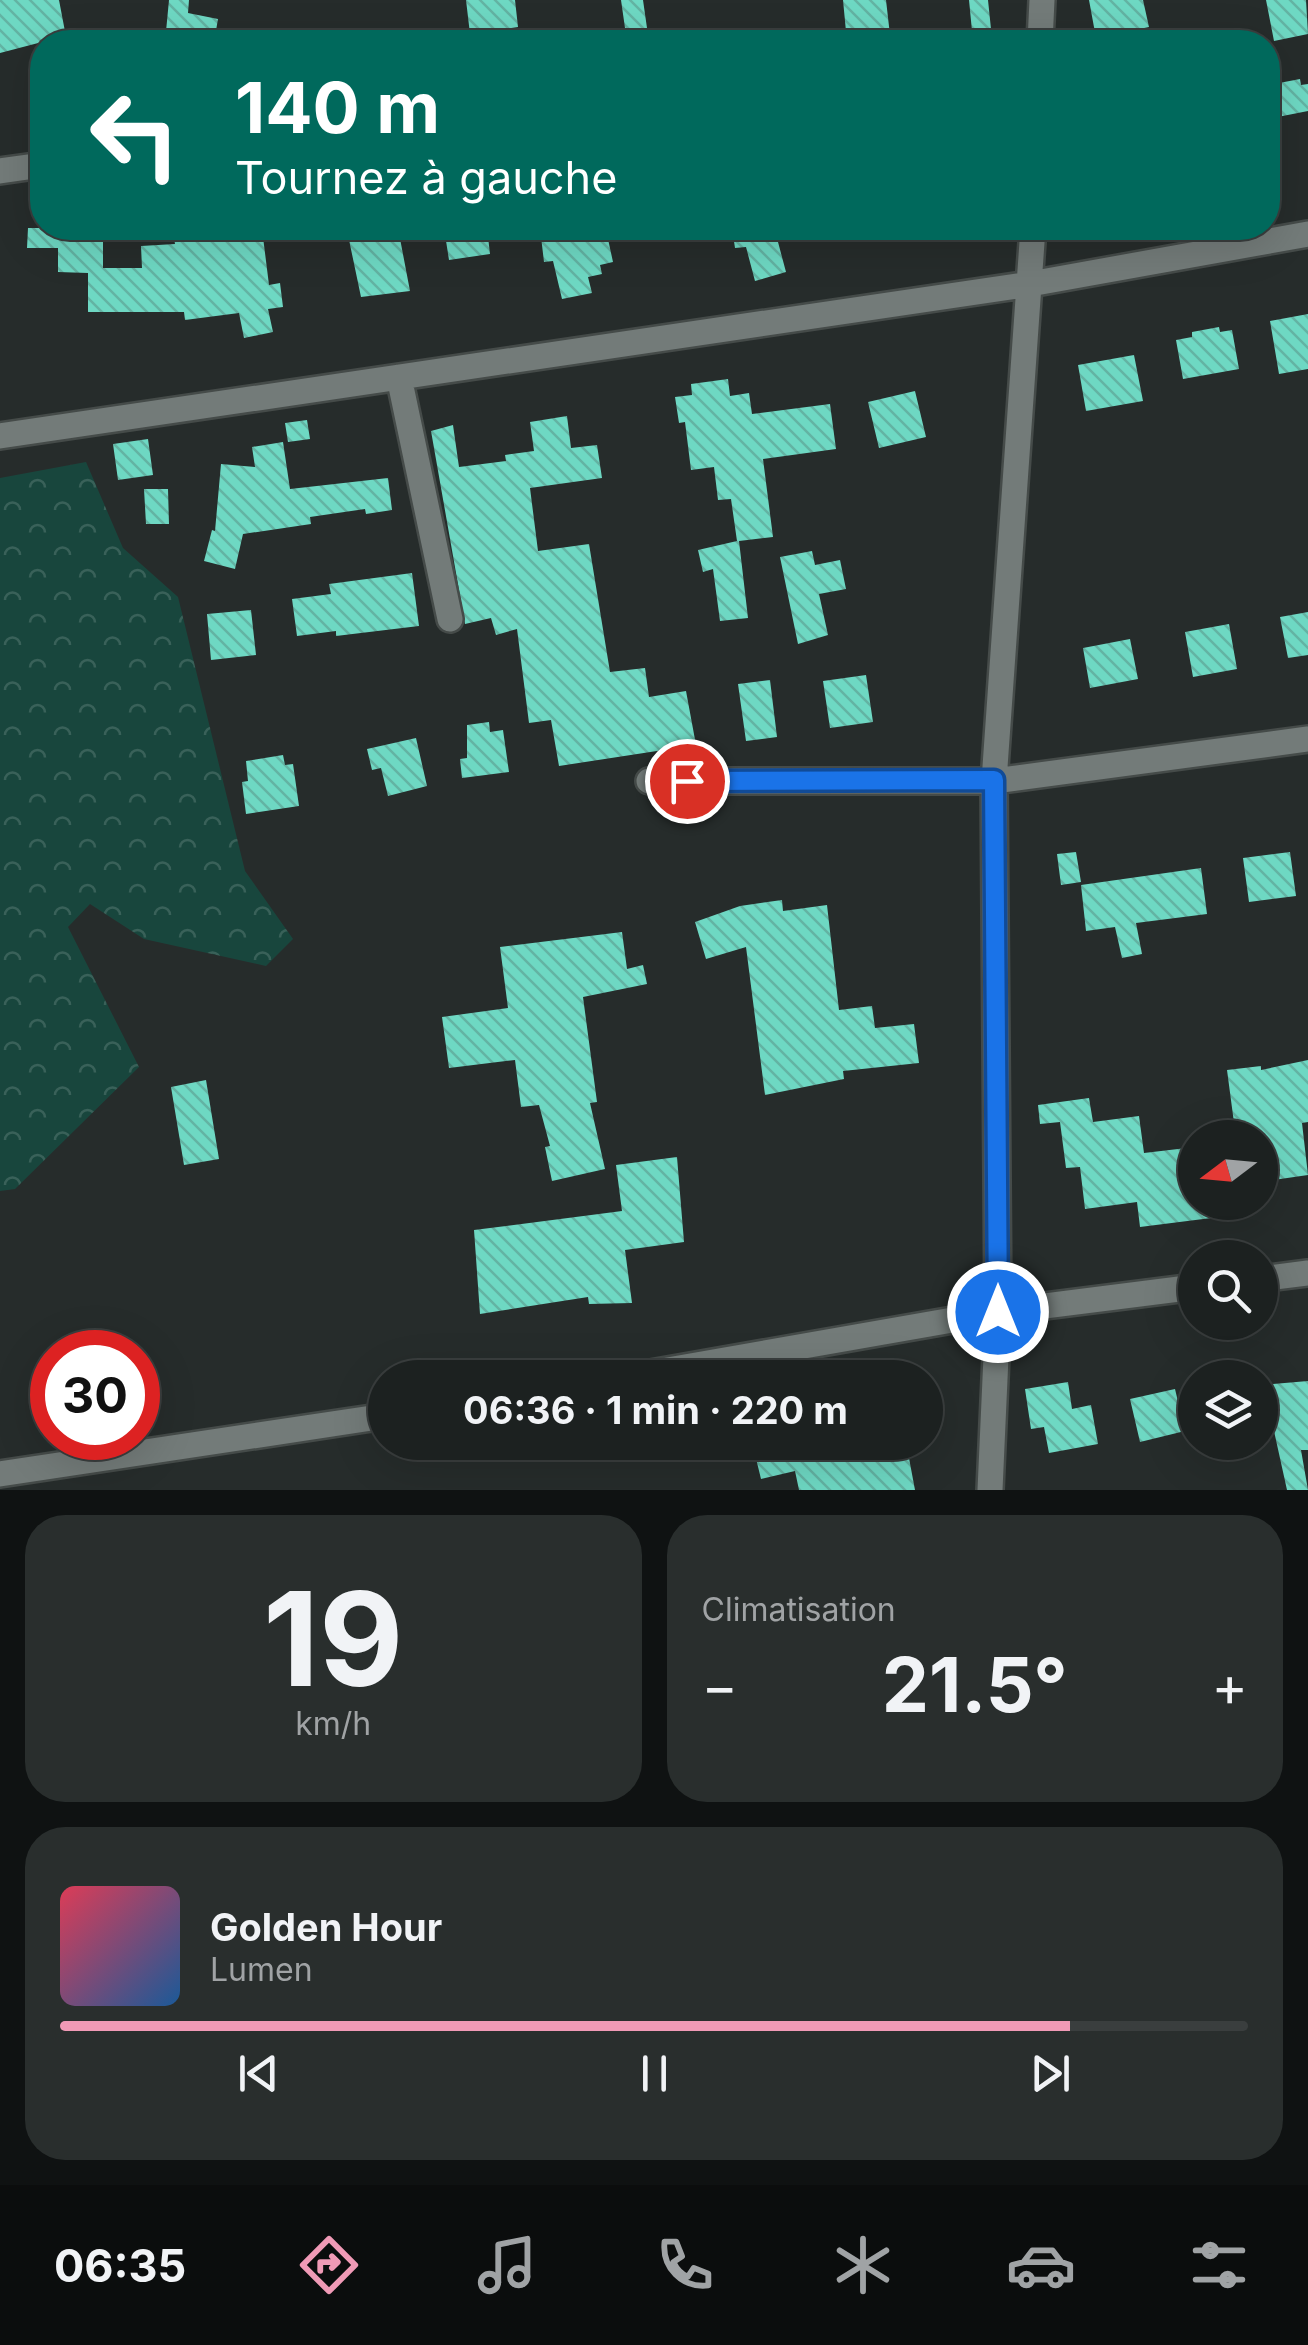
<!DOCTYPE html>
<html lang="fr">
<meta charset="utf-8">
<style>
:root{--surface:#1c2120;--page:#292e2d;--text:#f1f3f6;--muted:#a0a3a5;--line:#3a3e3e;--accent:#f09ab6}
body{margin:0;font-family:Inter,sans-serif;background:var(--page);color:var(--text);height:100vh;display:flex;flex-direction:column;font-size:38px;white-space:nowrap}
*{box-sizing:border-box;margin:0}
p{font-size:32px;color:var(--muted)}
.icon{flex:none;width:55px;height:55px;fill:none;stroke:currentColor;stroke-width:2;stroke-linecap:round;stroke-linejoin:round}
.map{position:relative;height:1490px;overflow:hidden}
.side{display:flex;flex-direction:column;gap:25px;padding:25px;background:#0f1212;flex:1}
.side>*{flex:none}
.guide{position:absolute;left:30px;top:30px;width:1250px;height:210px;border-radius:40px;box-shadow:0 10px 40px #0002,0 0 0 2px var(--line);background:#00695c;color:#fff;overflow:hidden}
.needle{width:65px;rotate:254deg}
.buttons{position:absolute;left:1178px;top:1120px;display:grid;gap:20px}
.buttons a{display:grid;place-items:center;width:100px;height:100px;border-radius:50%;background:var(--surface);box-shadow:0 10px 40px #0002,0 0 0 2px var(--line);font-size:50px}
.speed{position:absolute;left:30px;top:1330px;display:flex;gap:20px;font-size:50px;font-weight:700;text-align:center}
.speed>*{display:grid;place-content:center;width:130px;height:130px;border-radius:50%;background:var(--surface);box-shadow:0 10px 40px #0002,0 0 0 2px var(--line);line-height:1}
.speed .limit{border:15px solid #d22;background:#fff;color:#111}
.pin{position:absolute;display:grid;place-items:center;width:85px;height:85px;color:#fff;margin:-42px;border:5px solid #fff;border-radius:50%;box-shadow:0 2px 10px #0007}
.me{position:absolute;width:110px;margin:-55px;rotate:0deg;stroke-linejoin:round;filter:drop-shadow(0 0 8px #0008)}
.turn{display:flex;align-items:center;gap:35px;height:210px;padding:0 40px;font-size:45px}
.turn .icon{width:130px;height:130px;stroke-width:2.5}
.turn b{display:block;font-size:70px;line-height:85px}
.big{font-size:75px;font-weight:700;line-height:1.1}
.side .widget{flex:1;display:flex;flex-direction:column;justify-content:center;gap:15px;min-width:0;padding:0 35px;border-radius:40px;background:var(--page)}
.side .dial{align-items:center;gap:0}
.dial b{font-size:130px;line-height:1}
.song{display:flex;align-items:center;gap:30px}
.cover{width:120px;height:120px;border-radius:15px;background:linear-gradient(135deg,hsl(350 70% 55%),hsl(210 70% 35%))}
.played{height:10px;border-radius:5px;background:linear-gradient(90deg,var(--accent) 85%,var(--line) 85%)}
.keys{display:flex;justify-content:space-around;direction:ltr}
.heat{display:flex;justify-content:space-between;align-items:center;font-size:55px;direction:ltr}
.side .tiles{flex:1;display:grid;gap:25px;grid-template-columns:1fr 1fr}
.widget:last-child{grid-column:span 2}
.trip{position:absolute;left:368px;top:1360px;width:575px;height:100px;border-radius:50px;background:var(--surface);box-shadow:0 10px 40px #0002,0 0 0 2px var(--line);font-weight:700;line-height:100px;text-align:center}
.tab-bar{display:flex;height:160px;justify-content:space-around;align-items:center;background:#0b0d0d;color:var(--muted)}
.tab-bar .icon{width:70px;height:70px}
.tab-bar .on{color:var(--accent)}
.tab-bar b{font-size:45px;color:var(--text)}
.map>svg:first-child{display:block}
.forest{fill:url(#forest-crowns)}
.building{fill:url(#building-back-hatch)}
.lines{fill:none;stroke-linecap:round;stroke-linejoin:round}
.minor-casing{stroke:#454b49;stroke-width:30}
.minor{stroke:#737b79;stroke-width:25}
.route-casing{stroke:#114b97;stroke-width:25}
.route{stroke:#1a73e8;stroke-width:18}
</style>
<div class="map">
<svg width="1308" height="1490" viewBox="0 0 1308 1490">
<defs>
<pattern id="forest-crowns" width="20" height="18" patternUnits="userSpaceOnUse" patternTransform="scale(2.5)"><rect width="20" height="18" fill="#18463d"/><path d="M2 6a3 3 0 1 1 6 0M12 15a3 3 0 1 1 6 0" fill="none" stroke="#396159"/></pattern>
<pattern id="building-back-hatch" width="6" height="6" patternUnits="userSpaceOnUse" patternTransform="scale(2.5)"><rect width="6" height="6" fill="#6ed8c3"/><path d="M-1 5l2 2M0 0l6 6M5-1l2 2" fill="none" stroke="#63b3a3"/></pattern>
</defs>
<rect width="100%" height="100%" fill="#262c2b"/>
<path class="forest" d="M86 462 123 548 178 597 245 871 293 939 266 966 144 939 90 904 68 927 139 1067 15 1189 0 1191V478Z"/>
<path class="building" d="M0 0H59L67 42H42L0 53Z
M169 0H189L188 13 218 19 214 42H165Z
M466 0H515L518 27 470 34Z
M621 0H643L649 42H627Z
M843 0H886L890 35 847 42Z
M969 0H988L991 29 972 31Z
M1089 0H1143L1149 27 1096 38Z
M1266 0H1306L1308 34 1274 41Z
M1300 79 1301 85 1308 84V111L1268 119V85Z
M28 228H103V268H142L141 246 175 244 174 238 223 232 225 242 263 237 269 285 280 283 283 307 268 309 273 332 244 338 239 313 185 320 184 312H88V273L58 272V248H27Z
M398 228 410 291 361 297 348 235Z
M444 228H487L490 254 449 260Z
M540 228H598L600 241 608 239 613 262 600 265 602 274 588 277 592 293 562 299 553 261 544 262Z
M732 228H797L798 240 778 242 786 272 755 281 746 247 735 248Z
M1308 314V369L1279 374 1270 321Z
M1219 327 1220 332 1232 330 1239 369 1183 379 1176 340 1192 337V332Z
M1134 355 1143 401 1086 411 1078 365Z
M728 379 730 396 749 393 752 414 830 404 836 449 763 459 773 537 739 541 748 618 720 621 713 569 703 572 698 550 737 541 731 499 718 500 714 467 691 470 685 422 679 423 675 397 692 395 691 384Z
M915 391 926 437 879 448 868 402Z
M567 416 571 448 597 445 602 478 530 488 538 551 589 544 610 672 645 668 649 697 686 691 696 745 559 766 551 720 529 723 517 629 496 635 491 618 465 624 431 431 453 425 459 467 506 461 505 455 534 451 530 422Z
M307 420 310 439 288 442 285 423Z
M148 439 153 475 118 480 113 444Z
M283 442 290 489 388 478 392 510 366 514 365 509 310 517 311 524 243 534 235 569 204 561 212 530 215 531 221 464 255 467 252 447Z
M144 489H168L169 524H146Z
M812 551 815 565 840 560 846 589 819 594 828 635 798 644 780 557Z
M412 573 419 626 336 636V631L297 636 292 599 331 594 329 584Z
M251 610 256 655 211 660 207 614Z
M1308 612V655L1288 658 1280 617Z
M1229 624 1237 669 1193 677 1185 632Z
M1130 639 1138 679 1090 688 1083 648Z
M866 675 873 722 830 728 823 681Z
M770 680 777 737 746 741 738 684Z
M489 722 490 732 503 730 509 772 462 778 460 759 467 758V725Z
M416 738 427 786 388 796 381 768 372 770 367 749Z
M283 755 285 765 293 764 299 806 246 814 242 782 248 781 246 761Z
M1076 852 1081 882 1061 885 1057 854Z
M1290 852 1296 896 1249 902 1243 858Z
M1201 868 1207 914 1136 923 1142 954 1122 958 1115 927 1086 931 1081 885Z
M782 900 783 911 827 905 839 1010 872 1006 875 1028 914 1024 919 1063 843 1071 844 1079 765 1095 746 947 706 959 695 922 740 906Z
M622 932 627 969 643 965 647 984 583 997 597 1102 590 1103 605 1169 552 1181 545 1147 550 1146 539 1105 521 1107 515 1060 449 1068 442 1017 508 1008 500 947Z
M1308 1060V1122L1302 1123 1308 1175 1260 1182V1138H1236L1227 1070 1261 1066V1070Z
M206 1080 219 1159 184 1165 171 1087Z
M1089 1098 1093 1122 1139 1116 1144 1153 1195 1147V1202H1234L1235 1215 1140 1227 1137 1202 1085 1209 1080 1167 1066 1168 1060 1122 1040 1124 1038 1105Z
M677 1157 684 1242 625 1250 632 1303 589 1304 588 1297 480 1314 474 1230 622 1211 616 1165Z
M1308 1381V1450H1301L1308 1490H1287L1272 1422 1260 1423V1385Z
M1068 1382 1072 1409 1091 1405 1098 1444 1049 1453 1044 1427 1031 1429 1025 1389Z
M1175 1389 1185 1431 1140 1442 1130 1399Z
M752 1442H906L915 1490H799L795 1471 761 1479Z"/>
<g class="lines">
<defs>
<path id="minor" d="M1040 42 1042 0
M0 171 42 165
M399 377 450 619
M0 436 1030 284 1308 234
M649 781H994L1308 739
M1260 1279 1308 1273
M622 1378 998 1312 1195 1287
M0 1474 385 1416
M990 1490 998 1312 994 781 1033 228"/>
</defs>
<use href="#minor" class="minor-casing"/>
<use href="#minor" class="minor"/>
</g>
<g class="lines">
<defs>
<path id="route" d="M687 781 994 780 998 1312"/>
</defs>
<use href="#route" class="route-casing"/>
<use href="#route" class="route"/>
</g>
</svg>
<div class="buttons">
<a><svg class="needle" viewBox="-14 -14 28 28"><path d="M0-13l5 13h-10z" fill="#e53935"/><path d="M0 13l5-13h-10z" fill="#a0a3a5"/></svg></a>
<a><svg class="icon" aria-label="search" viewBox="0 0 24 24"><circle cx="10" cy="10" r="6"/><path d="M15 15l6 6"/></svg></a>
<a><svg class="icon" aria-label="layers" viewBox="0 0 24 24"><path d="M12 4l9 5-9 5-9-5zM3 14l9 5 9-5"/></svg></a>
</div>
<div class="speed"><div class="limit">30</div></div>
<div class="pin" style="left:687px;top:781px;background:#d93025"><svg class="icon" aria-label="arrive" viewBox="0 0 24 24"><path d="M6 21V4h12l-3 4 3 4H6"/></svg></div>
<svg class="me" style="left:998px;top:1312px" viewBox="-20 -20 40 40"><circle r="17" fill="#1a73e8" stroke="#fff" stroke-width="3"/><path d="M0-11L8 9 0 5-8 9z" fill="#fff"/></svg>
<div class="trip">06:36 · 1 min · 220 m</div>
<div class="guide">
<div class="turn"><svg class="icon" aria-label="left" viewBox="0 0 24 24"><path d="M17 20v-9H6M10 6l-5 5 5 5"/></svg><div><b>140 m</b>Tournez à gauche</div></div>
</div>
</div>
<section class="side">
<div class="tiles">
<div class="widget dial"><b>19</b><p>km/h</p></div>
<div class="widget"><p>Climatisation</p>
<div class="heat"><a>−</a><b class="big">21.5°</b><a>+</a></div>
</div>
<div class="widget">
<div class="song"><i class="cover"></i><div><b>Golden Hour</b><p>Lumen</p></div></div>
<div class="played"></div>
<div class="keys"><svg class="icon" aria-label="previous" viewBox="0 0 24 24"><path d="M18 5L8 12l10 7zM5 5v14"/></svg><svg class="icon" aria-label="pause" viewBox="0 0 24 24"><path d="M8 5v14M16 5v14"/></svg><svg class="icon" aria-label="next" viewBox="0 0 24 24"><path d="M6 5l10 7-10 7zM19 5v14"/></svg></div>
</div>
</div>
</section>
<nav class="tab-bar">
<b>06:35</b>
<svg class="icon on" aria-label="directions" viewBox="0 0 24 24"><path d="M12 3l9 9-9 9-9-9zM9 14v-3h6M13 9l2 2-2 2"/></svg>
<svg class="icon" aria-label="music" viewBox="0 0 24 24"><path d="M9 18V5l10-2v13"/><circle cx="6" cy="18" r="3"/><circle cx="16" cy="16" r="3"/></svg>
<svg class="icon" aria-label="phone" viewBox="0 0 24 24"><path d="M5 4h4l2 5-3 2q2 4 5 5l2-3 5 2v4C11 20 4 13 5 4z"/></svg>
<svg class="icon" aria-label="climate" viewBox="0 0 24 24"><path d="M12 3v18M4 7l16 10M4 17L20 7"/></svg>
<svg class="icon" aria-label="car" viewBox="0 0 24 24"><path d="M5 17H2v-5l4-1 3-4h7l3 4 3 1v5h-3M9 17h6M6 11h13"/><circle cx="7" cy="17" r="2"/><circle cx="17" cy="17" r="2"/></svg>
<svg class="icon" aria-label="filters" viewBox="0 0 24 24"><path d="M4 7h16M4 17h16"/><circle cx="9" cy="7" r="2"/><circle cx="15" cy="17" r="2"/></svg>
</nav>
